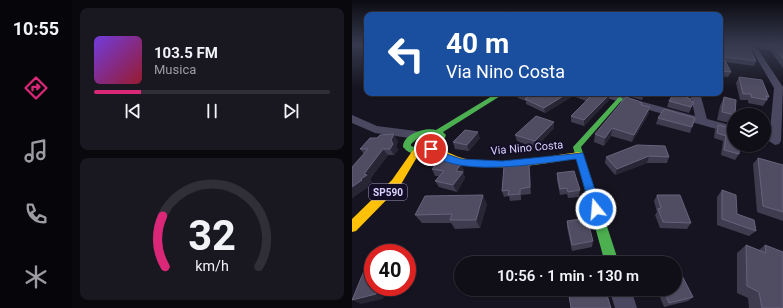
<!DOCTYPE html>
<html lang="it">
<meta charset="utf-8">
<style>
:root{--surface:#100f18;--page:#191821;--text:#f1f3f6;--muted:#9c9ca2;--line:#302f37;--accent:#db2777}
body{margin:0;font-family:Roboto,sans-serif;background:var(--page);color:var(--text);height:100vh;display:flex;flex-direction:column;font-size:15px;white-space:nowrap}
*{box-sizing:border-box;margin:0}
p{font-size:13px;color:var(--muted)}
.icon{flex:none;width:22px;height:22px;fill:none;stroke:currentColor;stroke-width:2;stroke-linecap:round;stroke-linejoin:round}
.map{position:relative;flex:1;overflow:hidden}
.side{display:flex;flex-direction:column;gap:8px;padding:8px;background:#09080d;width:280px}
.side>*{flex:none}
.hud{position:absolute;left:12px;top:12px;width:359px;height:84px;border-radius:8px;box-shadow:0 1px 3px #0004,0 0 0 1px var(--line);background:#1a4fa0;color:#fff;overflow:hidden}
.fabs{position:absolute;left:375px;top:108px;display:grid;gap:8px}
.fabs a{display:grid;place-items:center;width:44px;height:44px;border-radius:50%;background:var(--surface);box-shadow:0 1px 3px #0004,0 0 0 1px var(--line);font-size:20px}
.speed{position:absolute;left:12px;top:244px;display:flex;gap:8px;font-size:20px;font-weight:700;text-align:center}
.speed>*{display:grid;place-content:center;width:52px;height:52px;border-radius:50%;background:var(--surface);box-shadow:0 1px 3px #0004,0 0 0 1px var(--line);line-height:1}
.speed .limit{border:6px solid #d22;background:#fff;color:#111}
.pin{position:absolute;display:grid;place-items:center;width:34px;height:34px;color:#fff;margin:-17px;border:2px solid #fff;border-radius:50%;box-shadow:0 1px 4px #0007}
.me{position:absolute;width:44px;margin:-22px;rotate:343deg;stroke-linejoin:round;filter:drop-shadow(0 0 3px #0008)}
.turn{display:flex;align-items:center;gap:14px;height:84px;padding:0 16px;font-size:18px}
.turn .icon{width:52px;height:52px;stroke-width:2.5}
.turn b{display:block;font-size:28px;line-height:34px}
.side .tile{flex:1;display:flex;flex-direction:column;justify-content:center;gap:6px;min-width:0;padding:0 14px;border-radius:8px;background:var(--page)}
.side .dial{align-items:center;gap:0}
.dial svg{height:104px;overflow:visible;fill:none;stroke:var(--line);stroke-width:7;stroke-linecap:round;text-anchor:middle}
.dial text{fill:var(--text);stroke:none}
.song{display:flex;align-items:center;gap:12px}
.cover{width:48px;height:48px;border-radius:6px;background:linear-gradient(135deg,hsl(260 70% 55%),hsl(350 70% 35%))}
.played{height:4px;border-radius:2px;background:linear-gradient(90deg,var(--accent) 20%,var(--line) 20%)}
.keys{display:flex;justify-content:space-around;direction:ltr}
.trip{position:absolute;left:102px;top:256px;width:228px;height:40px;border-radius:20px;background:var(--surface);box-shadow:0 1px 3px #0004,0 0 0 1px var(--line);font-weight:600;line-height:40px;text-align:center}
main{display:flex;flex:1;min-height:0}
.tab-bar{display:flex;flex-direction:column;width:72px;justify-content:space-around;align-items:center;background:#06060a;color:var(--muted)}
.tab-bar .icon{width:28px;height:28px}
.tab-bar .on{color:var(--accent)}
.tab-bar b{font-size:18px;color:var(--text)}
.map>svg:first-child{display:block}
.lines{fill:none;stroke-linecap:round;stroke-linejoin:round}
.street{fill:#4a4861;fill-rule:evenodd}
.fast{fill:#4caf50;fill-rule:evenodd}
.slow{fill:#ffc107;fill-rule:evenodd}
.wall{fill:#403c50}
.shaded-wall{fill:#282535}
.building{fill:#504d63;stroke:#66627b}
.route{fill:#1a73e8;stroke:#114b97}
.labels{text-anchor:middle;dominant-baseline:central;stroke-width:4;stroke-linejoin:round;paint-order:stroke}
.shield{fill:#130e26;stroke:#9e98be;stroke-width:1}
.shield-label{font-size:10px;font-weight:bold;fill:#dad3ff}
.street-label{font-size:11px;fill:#dad3ff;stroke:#130e26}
</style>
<main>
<nav class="tab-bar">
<b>10:55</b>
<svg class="icon on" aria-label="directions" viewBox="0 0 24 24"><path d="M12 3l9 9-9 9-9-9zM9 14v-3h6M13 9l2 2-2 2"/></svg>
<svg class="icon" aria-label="music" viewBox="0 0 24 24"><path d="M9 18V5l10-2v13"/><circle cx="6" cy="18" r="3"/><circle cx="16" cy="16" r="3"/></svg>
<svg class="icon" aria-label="phone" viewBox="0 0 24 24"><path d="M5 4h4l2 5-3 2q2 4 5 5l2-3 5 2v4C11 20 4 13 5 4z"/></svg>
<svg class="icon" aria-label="climate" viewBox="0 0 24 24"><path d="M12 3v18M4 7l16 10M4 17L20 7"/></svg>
</nav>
<section class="side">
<div class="tile">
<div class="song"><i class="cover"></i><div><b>103.5 FM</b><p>Musica</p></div></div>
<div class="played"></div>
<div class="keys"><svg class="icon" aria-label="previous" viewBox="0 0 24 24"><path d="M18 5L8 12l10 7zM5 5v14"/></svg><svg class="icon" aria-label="pause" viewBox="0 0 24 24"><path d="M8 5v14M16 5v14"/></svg><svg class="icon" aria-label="next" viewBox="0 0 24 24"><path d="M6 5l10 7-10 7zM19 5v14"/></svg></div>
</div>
<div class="tile dial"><svg viewBox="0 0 100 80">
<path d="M14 69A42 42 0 1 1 86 69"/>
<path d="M14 69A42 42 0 0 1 12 30" stroke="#db2777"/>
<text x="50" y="56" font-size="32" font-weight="700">32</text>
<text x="50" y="72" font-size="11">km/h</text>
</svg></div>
</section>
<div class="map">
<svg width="431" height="308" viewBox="0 0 431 308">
<rect width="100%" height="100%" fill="#161420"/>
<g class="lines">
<path class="street" d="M397 45H403L431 87 429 141 427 144 423 145 417 141 422 88Z
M242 93H258L343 116 338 93H348L355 119 382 126V134L244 95Z
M0 115 25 126 64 131 70 135 64 139 23 133 0 123Z
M257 289H279L285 308H263Z"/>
<path class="fast" d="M145 93H153L91 132 94 135C89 153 63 162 51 147 51 134 73 127 84 130ZM79 134 85 136C81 147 70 150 59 146V144L67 137Z
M268 97 271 99 270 100 229 147 267 263H253L221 147 266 98Z"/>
<path class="slow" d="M79 146C91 149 101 156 114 159 151 166 190 157 227 152L232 155 227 158C172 167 128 176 76 151L75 149 76 147Z
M64 149 68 152 48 186 4 231 0 232V219L40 180 61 150Z"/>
</g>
<path class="wall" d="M368 45H399L397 48 404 61 402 66 374 62 379 72 376 77 368 76Z
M405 45H431V68L418 50 408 49Z
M387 77 417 97 411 106 396 103V100H388L384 83Z
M165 93H252L257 100 232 126 219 122V116L234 101 221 96 193 113 174 104V101L166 98Z
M264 93H294L290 100Z
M332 97 338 101 342 102 337 113 315 107 317 101Z
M372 97 383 115H382V116L378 123 365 120 368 106Z
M290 103 289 105 298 107 296 115 280 142 259 136 252 146 242 142 243 134Z
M306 118 340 127 338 133 304 124Z
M366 125 387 154 383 160 369 155 371 141 362 138 363 130Z
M202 128 183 148 165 141 163 135Z
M128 138 117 151 103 149 101 142Z
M46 141 44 147 46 150 42 155H36L18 179 20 182 15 185 16 187 0 198V167L12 154 8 149Z
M285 145 317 157 315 163H295L263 175 253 163 254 157Z
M406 158 431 165V221L405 212 401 164Z
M109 164 112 171 111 172 113 178 105 192 87 187 83 181 87 176H83L80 169Z
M178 170 179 194 169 195V200L158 201 157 196 152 197 150 191Z
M205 173 228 190 227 197 216 198 215 194 208 195 205 180Z
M370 190 385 214 404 231 397 236 365 225V197Z
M305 195 339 223 335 229 308 228 303 215 305 212 302 201Z
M135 204 128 228 103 229 99 223H70L63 215Z
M215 221 241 241 240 247 220 251 215 227Z
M394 245 407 250 413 245 431 308H397L396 298 385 293V253Z
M215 289H253L259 308H219Z
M297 289H323L341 297 336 301 312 307 306 292 299 293Z"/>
<path class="shaded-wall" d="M216 93H221V96L193 113 192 108Z
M292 93H294L290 100 291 94Z
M258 94 257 100 232 126V120Z
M298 107 296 115 280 142 282 135Z
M202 122V128L183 148V141Z
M260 128 259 136 252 146 253 138Z
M126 132 128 138 117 151 115 145Z
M42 134 46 141 44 147 46 150 42 155 38 149 39 140Z
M31 149 36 155 18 179 20 182 15 185 16 187 0 198V187L9 179 12 174Z
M297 156 295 163 263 175 265 169Z
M109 164 112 171 111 172 113 178 105 192 101 185 104 171Z
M177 164 178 170 179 194 178 187Z
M131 195 135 204 128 228 124 220Z
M26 287H35L31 299 9 304 0 300Z"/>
<path class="building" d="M368 45H396L404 61 371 57 379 72 368 71Z
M413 45H431V59L421 46Z
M387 77 410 80 417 97 414 96 415 100 399 97V94H391Z
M168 93H216L192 108 173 99 176 97Z
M228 93H252L258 94 232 120 219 116 238 97Z
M322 93H333L332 96 339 99 338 101 342 102 339 107 317 101Z
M274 97 286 101 290 103 289 105 298 107 282 135 260 128 253 138 243 134Z
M372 97 384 100 383 115 370 112Z
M312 109 343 118 340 127 306 118Z
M184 116 202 122 183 141 163 135Z
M366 125 382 129V145H388L387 154 372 150 374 136 365 133Z
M113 130 126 132 115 145 101 142Z
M42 134 39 140 41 144 38 149H31L12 174 15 175 9 179 10 180 0 187V167L16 149H8L18 138H25L28 135Z
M285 145 313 146 317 157 297 156 265 169 254 157Z
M406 158 431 165V212L411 206Z
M87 160 109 164 104 171 111 172 101 185 83 181 92 171 80 169Z
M177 164 178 187 168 189V194L156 195 157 190 150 191 152 166Z
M222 171 228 190 216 192 215 188 208 189 205 173Z
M370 190 384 195 385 214 402 220 404 231 370 219Z
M131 195 124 220H98L100 214 63 215 73 196Z
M305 195H328L339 223 311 222 306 209 309 208Z
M235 218 241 241 220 245 215 221Z
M394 245 414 253 413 245 431 252V308H410L407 292 395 286Z
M21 258V287H26L24 294 0 300 17 259Z
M311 261 313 263H299Z
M323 264H324L341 297 317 303 311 289H323Z
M216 289H253L259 308H219Z"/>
<linearGradient id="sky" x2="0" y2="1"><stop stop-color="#0c0b12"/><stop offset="0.51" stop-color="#363a4e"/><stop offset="1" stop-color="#363a4e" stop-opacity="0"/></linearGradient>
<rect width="431" height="88" fill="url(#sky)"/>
<path class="route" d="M79 146 89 152 109 159 150 161 231 153 249 209 248 213 244 214 240 213 224 159C190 163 97 180 75 149Z"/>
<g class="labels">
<rect class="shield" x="17" y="184" width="38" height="16" rx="3"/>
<g class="shield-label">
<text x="36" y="192">SP590</text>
</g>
<g class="street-label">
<text transform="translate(175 148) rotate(-5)">Via Nino Costa</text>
</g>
</g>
</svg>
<div class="fabs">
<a><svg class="icon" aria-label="layers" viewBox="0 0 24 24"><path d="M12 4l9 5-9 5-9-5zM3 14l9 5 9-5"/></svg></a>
</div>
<div class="speed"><div class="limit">40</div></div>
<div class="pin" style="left:79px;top:149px;background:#d93025"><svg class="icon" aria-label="arrive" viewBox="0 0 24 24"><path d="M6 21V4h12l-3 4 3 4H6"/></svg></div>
<svg class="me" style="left:244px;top:209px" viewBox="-20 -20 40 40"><circle r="17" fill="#1a73e8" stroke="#fff" stroke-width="3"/><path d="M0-11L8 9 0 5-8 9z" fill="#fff"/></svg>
<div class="trip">10:56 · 1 min · 130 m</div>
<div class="hud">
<div class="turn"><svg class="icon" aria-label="left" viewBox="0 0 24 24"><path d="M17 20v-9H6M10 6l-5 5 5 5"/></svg><div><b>40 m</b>Via Nino Costa</div></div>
</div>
</div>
</main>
